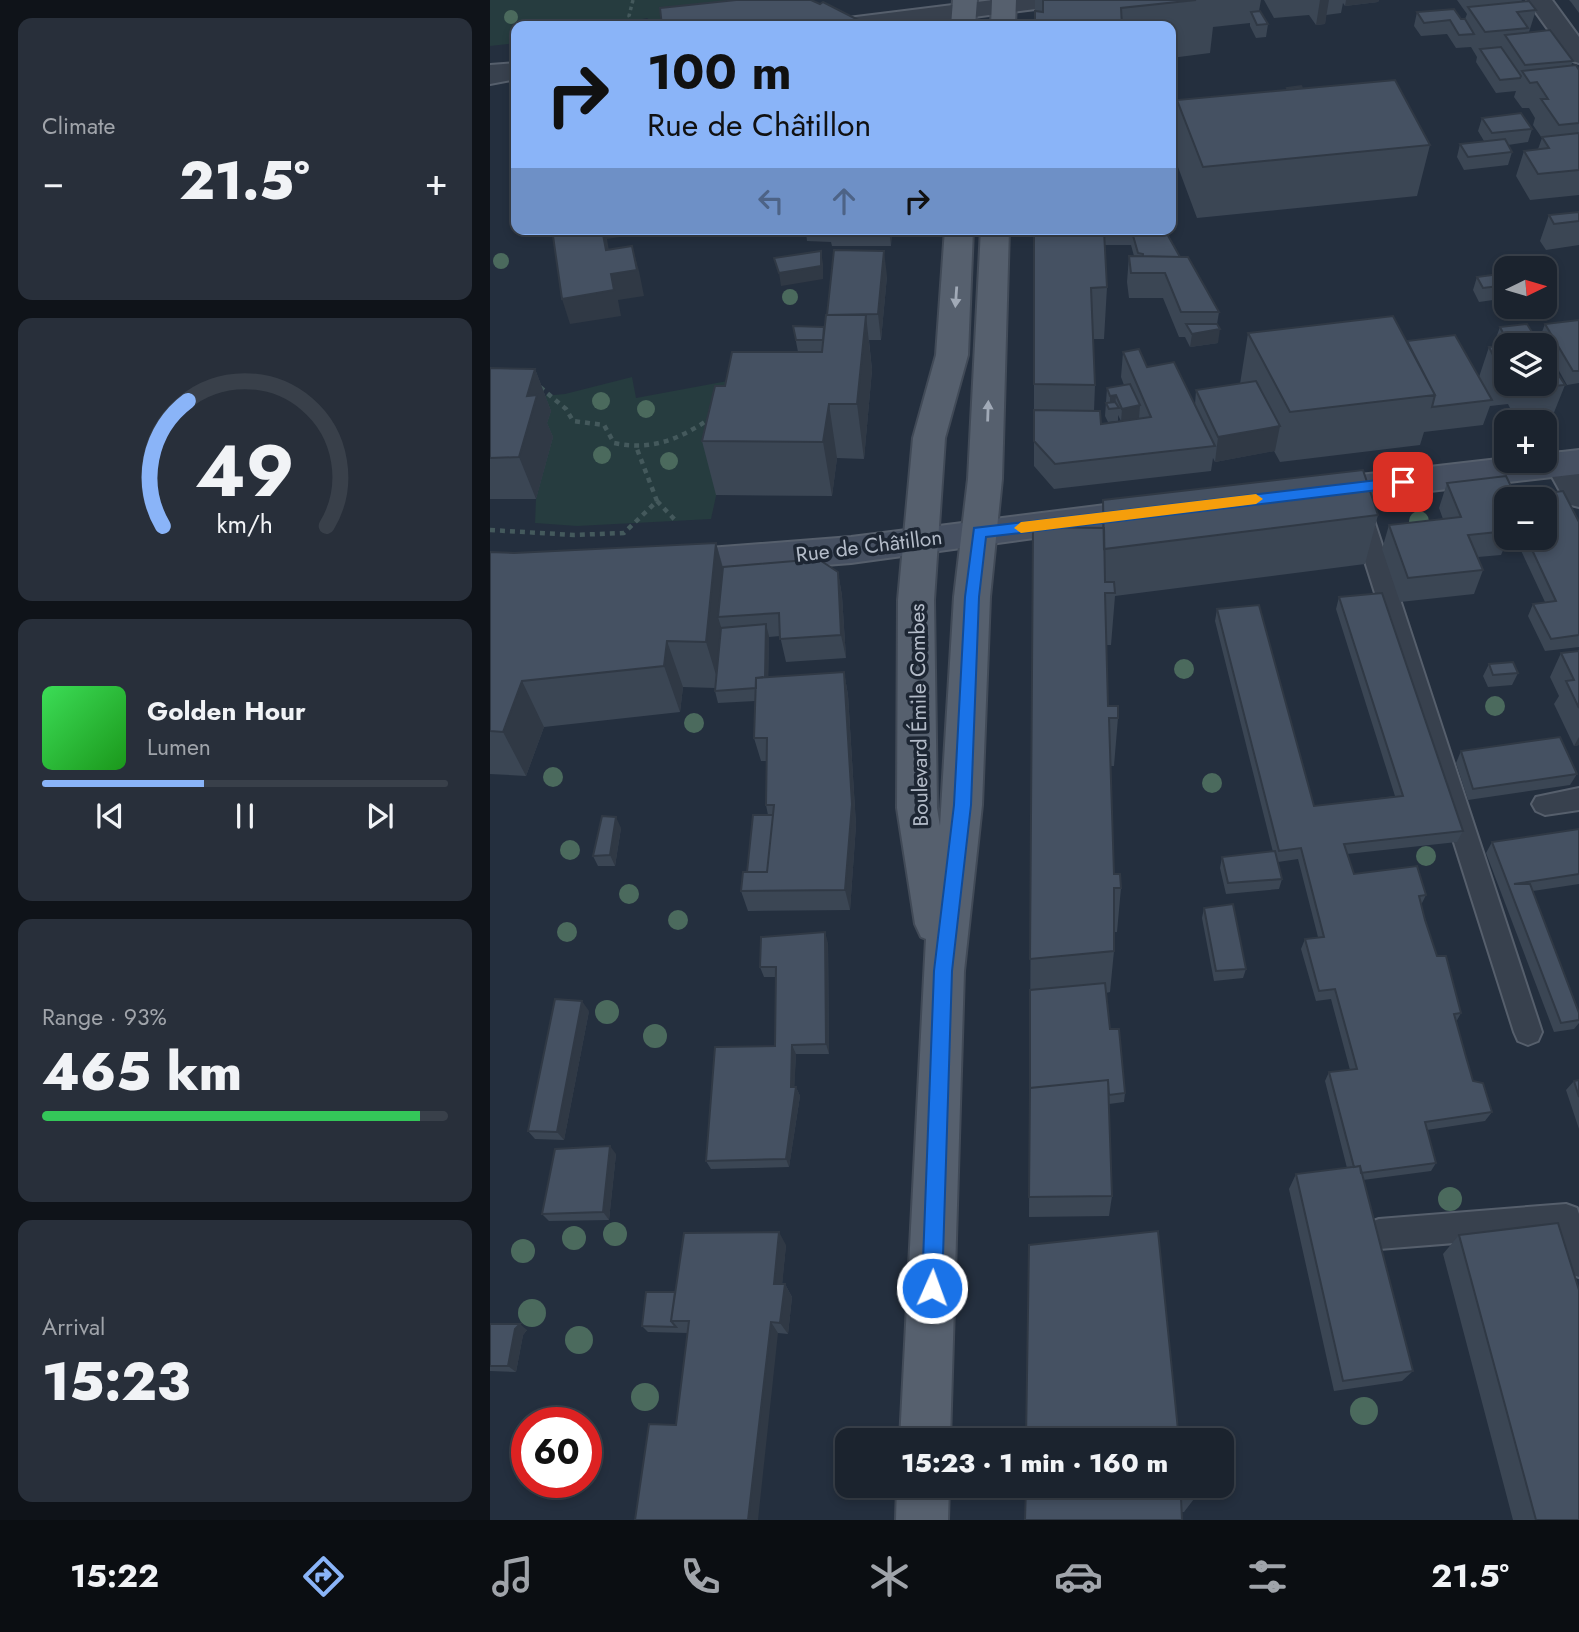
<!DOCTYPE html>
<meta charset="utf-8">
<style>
:root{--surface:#1b232e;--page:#282f3a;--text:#f1f3f6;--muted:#a0a4aa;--line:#39404a;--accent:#8ab4f8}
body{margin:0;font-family:Jost,sans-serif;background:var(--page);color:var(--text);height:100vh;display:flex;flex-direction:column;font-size:26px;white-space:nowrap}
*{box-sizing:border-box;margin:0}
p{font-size:23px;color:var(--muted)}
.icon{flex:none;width:38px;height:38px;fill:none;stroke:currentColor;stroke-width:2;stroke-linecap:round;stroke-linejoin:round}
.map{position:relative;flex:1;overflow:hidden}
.details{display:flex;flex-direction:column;gap:18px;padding:18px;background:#0f1319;width:490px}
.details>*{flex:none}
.banner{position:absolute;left:21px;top:21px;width:665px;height:214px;border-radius:14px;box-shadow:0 4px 10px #0003,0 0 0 2px var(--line);background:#8ab4f8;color:#111;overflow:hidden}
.needle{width:46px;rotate:85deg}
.buttons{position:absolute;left:1004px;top:256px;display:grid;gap:14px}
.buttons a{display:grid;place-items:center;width:63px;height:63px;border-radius:14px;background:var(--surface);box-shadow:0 4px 10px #0003,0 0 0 2px var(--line);font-size:35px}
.speed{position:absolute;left:21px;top:1407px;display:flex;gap:14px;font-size:35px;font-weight:700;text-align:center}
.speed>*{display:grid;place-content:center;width:91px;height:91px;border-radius:50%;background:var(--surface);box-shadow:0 4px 10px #0003,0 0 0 2px var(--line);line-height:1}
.speed .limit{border:10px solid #d22;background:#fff;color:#111}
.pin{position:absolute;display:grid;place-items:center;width:60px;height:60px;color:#fff;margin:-30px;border-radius:14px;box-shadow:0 4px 10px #0006}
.me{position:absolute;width:77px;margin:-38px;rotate:2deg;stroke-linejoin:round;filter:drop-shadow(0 0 5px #0008)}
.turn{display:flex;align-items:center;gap:24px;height:147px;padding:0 21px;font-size:32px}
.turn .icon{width:91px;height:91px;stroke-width:2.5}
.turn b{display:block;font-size:49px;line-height:60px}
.lanes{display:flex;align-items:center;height:66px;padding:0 21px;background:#0003;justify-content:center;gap:35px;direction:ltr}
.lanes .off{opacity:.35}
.big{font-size:52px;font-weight:800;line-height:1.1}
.details .tile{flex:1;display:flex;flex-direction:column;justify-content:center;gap:10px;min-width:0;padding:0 24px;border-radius:14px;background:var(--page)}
.details .dial{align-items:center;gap:0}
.dial svg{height:182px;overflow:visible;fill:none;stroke:var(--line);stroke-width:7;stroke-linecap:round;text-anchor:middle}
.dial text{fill:var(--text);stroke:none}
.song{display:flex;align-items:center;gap:21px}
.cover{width:84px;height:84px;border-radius:10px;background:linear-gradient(135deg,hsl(130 70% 55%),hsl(120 70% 35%))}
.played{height:7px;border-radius:4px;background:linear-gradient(90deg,var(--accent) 40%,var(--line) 40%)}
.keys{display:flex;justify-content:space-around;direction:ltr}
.heat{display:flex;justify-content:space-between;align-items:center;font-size:38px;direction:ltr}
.charge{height:10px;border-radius:5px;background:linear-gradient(90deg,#34c759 93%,var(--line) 0)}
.trip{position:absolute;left:345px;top:1428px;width:399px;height:70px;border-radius:14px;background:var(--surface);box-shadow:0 4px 10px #0003,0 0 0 2px var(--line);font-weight:800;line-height:70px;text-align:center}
.menu{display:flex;height:112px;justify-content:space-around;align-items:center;background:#0b0e12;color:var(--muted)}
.menu .icon{width:49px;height:49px}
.menu .active{color:var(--accent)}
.menu b{font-size:32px;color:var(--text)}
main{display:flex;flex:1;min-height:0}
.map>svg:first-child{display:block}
.green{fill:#263c3f}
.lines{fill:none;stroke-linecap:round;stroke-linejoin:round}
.lane-casing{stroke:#565f6c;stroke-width:4}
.street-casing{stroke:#565f6c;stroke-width:4}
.secondary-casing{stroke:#565f6c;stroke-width:4}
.primary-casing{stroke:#414a57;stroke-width:4}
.path-far1{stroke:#44595c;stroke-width:3.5;stroke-dasharray:3.5 3.5;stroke-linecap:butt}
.path{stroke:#44595c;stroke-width:4.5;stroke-dasharray:5 5;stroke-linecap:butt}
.lane{fill:#38414e;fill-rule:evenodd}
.street{fill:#38414e;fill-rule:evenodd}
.secondary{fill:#465061;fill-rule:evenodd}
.primary{fill:#56606e;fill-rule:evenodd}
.tree{fill:#4b6a5d}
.wall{fill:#3b4654;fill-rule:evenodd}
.shaded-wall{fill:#303945}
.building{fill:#455162;stroke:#303945;stroke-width:2}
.oneway{fill:#a1aab7}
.route{fill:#1a73e8;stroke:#114b97;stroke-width:2}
.slow{fill:#f59e0b}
.labels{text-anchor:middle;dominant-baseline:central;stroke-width:7;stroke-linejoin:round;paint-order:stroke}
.street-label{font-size:21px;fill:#b4bcc9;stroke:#1d2633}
</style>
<main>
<section class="details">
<div class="tile"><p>Climate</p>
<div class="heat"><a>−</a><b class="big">21.5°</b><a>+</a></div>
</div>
<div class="tile dial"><svg viewBox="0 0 100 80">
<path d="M14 69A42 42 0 1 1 86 69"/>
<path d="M14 69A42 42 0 0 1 25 14" stroke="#8ab4f8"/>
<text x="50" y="56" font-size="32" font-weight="700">49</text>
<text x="50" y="72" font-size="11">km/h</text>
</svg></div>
<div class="tile">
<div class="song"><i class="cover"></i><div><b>Golden Hour</b><p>Lumen</p></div></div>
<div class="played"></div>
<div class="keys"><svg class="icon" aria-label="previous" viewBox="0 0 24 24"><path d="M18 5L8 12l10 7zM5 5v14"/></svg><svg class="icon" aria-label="pause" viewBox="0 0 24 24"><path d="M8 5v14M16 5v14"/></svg><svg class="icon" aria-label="next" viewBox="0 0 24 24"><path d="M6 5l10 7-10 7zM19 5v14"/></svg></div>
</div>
<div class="tile"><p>Range · 93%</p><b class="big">465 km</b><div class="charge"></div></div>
<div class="tile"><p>Arrival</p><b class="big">15:23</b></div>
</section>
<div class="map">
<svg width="1089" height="1520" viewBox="0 0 1089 1520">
<rect width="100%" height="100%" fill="#242f3e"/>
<path class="green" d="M0 0H248L272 26H168L157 18 135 23V26H26V43L0 46Z
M303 369 344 370 340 407 238 441 221 519 87 526 45 523 46 499 62 438 20 399 75 394 142 377 146 398Z"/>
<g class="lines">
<defs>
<path id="lane" d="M870 503 878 505 881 511 1052 1032 1048 1041 1038 1045 1028 1041 1024 1032 859 511 862 505Z
M1089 788V810L1055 815 1046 811 1042 804 1046 797Z
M1076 1204 1087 1208 1089 1214V1277L1078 1273 1066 1235 889 1249 878 1245 874 1234 878 1223 889 1219Z"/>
<path id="street" d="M503 0H573L570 5 561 7 415 26H345L349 21 358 18Z
M1037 0H1062L1089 37V63L1080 60Z
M26 63V79L0 84V65Z
M1072 452 1084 456 1089 465V507L1077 504 1055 464 1060 456Z"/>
<path id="secondary" d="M1089 450V474L827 504 815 501 810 492 815 483 827 480 1017 458 1055 460V454Z
M663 499 675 502 680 511 675 520 361 563 180 577 168 573 163 564 168 555 180 551 361 537Z"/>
<path id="primary" d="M463 0H487L485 26H461Z
M502 0H526L525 26H501Z
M455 229H483L478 355 455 438 444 600 447 808 450 826 464 597 478 479 491 229H519L512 479 500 597 492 805 474 971 460 1440H410L436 939 431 937 425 924 407 808 408 600 423 438 446 355Z
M407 1486H459L458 1520H406Z"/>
</defs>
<use href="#lane" class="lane-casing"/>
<use href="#street" class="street-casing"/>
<use href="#secondary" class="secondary-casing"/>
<use href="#primary" class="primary-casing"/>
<path class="path-far1" d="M143 0 139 16 145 26"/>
<path class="path" d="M50 387 76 409 83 421 114 425 124 443C163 451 189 439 221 418
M167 501 186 521
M0 530 84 535 134 533 167 501 147 449"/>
<use href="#lane" class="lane"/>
<use href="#street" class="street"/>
<use href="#secondary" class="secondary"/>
<use href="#primary" class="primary"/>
</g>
<g class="tree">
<circle cx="21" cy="17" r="7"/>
<circle cx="11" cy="261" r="8"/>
<circle cx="300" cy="297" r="8"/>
<circle cx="111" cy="401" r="9"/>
<circle cx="156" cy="409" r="9"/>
<circle cx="112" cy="455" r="9"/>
<circle cx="179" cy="461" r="9"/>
<circle cx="929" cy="521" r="10"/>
<circle cx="694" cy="669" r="10"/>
<circle cx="1005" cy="706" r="10"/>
<circle cx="204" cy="723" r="10"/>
<circle cx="63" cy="777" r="10"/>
<circle cx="722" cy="783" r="10"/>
<circle cx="80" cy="850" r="10"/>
<circle cx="936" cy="856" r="10"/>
<circle cx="139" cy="894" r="10"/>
<circle cx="188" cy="920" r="10"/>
<circle cx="77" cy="932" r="10"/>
<circle cx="117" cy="1012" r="12"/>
<circle cx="165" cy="1036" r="12"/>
<circle cx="960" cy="1199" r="12"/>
<circle cx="125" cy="1234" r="12"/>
<circle cx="84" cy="1238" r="12"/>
<circle cx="33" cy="1251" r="12"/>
<circle cx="42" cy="1313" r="14"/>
<circle cx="89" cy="1340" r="14"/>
<circle cx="155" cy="1397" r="14"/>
<circle cx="874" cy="1411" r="14"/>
</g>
<path class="wall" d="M545 0H771L769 11 778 24 776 37 766 38 760 26V23L723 27 720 53 681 58V26H545Z
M774 0H889L888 2 855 6 853 3 851 13 836 15 835 24 826 25 819 15 784 18Z
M967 0H1032L1031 2 1046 10 1039 32 1083 61 1081 66 1089 70V195L1040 200 1026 176 1034 151 1048 149 1052 138 1043 125 1045 118 1039 108H1032L1024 97 1026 91 1006 93 986 62 987 57 981 47 966 48 957 34 931 36 924 26 927 12 971 19H975L977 14Z
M1079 0H1089V13L1081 2Z
M170 8 380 26H172Z
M797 88H812L940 145 927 196 707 218 682 151 687 100 797 90Z
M992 118 1042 129 1038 142 1018 145 1022 152 1018 165 974 170 967 157 970 144 994 141 988 131Z
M1089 212V245L1056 250 1050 241 1059 215Z
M268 229H402L401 246H342L341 242 317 241 316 232H269Z
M544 229H655V232L690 257 729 312 727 324 728 343 700 347 695 337H689L673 298H639L637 282 639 256H644L641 245H615L617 287 614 339H603L605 385 604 411 611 424 631 421 628 415V421L618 422 615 416 617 388 634 385 631 377 633 352 657 367 705 405 706 390 750 384 758 333 917 341 989 377 999 347 1003 346 1010 327 1050 345H1017V383H1055L1075 385 1061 420 1027 422 1018 404 1000 406 993 425 934 432 930 445 790 462 784 451 725 462 723 458 721 471 564 489 544 466Z
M1017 273V298L989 302 983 290 987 277Z
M397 276 391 340H379L382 370 374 459 347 458 342 496 226 495 212 441 235 386 308 352 303 326 334 327 337 315Z
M1089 320V383L1077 385 1050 337 1055 324Z
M0 368 45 369 61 411 57 423 63 437 46 499H0Z
M957 483 1026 497 1089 522V647L1055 651 1038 616 1043 604 1055 602 1028 544 1015 546 1011 555 988 557 993 570 984 594 910 602 892 549 899 525 953 519 949 508ZM1017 499 1055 537H1017Z
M613 500 888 515 875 564 625 596 621 645H616L618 706 628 718 624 766H620L624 874 631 888 627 932H624V951L620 992 616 993 620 1029 635 1093 634 1102 619 1104 622 1196 619 1216 539 1217 543 527 612 528Z
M226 543 233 567 348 572 352 596 356 658 296 662 290 636 279 637 278 677 354 672 358 695 366 825 360 910 258 911 251 891 257 872 278 815 276 805 277 761H271L264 738 265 701 228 703 225 691V688L193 687 190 712 54 727 36 776 0 774V552L24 553Z
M849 597 973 831 967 842 857 854 864 874 936 895 931 905 947 956 971 1013 966 1022 976 1057 983 1081 1002 1112 995 1121 937 1130 946 1163 941 1171 873 1180 923 1371 912 1381 844 1391 799 1189 806 1174 857 1168 835 1081 839 1072 860 1070 841 999 826 1001 811 949 815 939 828 937 808 859 788 862 792 879 789 889 736 894 730 868 732 857 783 852 725 621 727 609 824 806 905 796 846 609Z
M1089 651V745L1084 746 1064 704 1069 696 1060 677 1071 653Z
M999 664 1028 673 1022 685 998 687 993 676Z
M971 751 1087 774 1080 785 978 800 966 763Z
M131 828 125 866H108L103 856Z
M1089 829V884L1043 891 1089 1013V1023L1084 1029 1064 1032 996 853 1002 842Z
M714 908 756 969 753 978 724 981 712 918Z
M338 943 339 1054H306L304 1087H306L310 1096 299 1167 221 1169 216 1161 285 1046 286 977H274L270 967Z
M99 1011 74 1140 45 1139 38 1131Z
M1089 1080V1129L1076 1090 1084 1081Z
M126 1154 119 1220 59 1221 52 1214Z
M969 1235 1089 1520H1023L953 1254Z
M296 1245 292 1284H295L302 1297 298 1334 288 1333 186 1425 198 1333 158 1332 152 1326 185 1292Z
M0 1324 37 1330 33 1335 26 1372 0 1371Z
M536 1486 704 1499 694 1512H692Z"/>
<path class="shaded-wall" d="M830 0H839L835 24 826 25Z
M856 0H889L888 2 855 6Z
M304 21 305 26H258Z
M112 229H129L130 237 117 239 123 274 142 246 149 271 154 296 128 300 131 316 80 324 72 299Z
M399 229H402L401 246Z
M331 251 333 264V279L291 286 289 273Z
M394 251 397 276 391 340 388 314Z
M376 315 382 370 374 459 367 404Z
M730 329 728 343 700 347 702 334Z
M45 369 61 411 57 423 63 437 46 499 29 457 37 396Z
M626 395 625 408 620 409V396Z
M339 404 347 458 342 496 333 442Z
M650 405 649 418 631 422 632 409Z
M790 426 785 451 725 462 728 437Z
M226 543 239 591 228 617 235 640 230 688 216 642Z
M348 572 352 596 356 658 351 635Z
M276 624 279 636 278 700 275 688Z
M177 641 193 687 190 712 174 666Z
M354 672 358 695 366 825 360 910 355 890Z
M32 681 54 727 36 776 13 732Z
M1089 737V745L1084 746Z
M126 817 131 828 125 866 120 855Z
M335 932 338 943 339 1054 336 1044Z
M92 1001 99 1011 74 1140 67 1132Z
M302 1045 306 1054 304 1096 301 1087Z
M306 1087 310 1096 299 1167 296 1159Z
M120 1146 126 1154 119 1220 113 1212Z
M289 1232 296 1245 291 1297 284 1284Z
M295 1284 302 1297 298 1334 290 1323Z
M281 1322 288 1333 268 1520H258Z
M30 1324 37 1330 33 1335 26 1372 18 1366 25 1329Z"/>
<path class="building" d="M246 0H321L330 4 333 2 380 26H316L304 21 258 26H172L170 8Z
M553 0H706L631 8 632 26H545V11L553 12Z
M1039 1 1046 10 1027 12 1038 28 995 32 978 7Z
M964 9 971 19H975L984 34 969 35 960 20 934 23 927 12Z
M770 11 778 24 767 25 761 12Z
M1060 30 1083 61 1035 65 1015 35Z
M1011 47 1031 76 1030 78 1010 80 990 49Z
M1086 65 1089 70V123L1069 125 1051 99H1058L1047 82 1040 83 1032 71Z
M905 80 940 145 713 167 687 100Z
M811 86 812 88 798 90 797 88Z
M1031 113 1042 129 1002 133 992 118Z
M1089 133V170L1048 174 1034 151 1059 148 1052 137Z
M1015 139 1022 152 978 157 970 144Z
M1089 212V221L1064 224 1059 215Z
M62 229H112L116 250 142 246 147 270 121 274 124 290 72 299Z
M544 229H606V231H614L617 287 601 288 605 385 544 384Z
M642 232H676L690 257 653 256V254L648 253Z
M344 250 394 251 388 314 337 315Z
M331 251V266L289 273 284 258Z
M639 256 698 257 729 312H691L675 273H641Z
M1017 273V285L993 288 987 277Z
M336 315H376L367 404H339L333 442 212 441 225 386H235L242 352H332Z
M903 316 945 395 800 412 758 333Z
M1089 320V371H1083L1055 324Z
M696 324H727L730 329 702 334Z
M1037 324 1050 345H1019L1010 327Z
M303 326 334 327 333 340H306Z
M965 335 1002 400 942 407 945 395 917 341Z
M1017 345V370L1011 371 999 347Z
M649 349 657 367 684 362 725 446 565 464 544 441V410L610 411 611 424 661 417 633 352Z
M1055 354 1075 385 1040 388 1038 383H1055Z
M0 368 45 369 37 396 47 395 29 457 0 458Z
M766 381 790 426 728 437 706 390Z
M640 384 650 405 632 409 626 395 620 396 617 388Z
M625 402 629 408 619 409 616 403Z
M873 470 888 515 614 549 613 500Z
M1016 476 1027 499H1017V531L978 535 993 570 918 578 899 525 971 517 957 483Z
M1073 491 1089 522V635L1061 639 1043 604 1066 601 1036 537H1055V499H1027L1026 497Z
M543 527 614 528 615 582H624L625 593H615L618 706H628V718H619L624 874H630L631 888H624V951L540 959Z
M226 543 216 642 177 641 174 666 32 681 13 732 0 731V552L24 553Z
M328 559 348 572 351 635 290 639 289 613 228 617 233 567Z
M892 593 973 831 854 844 864 874 927 866 936 895 929 896 935 920 947 956H956L971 1013 964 1014 976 1057 983 1081 993 1083 1002 1112 935 1122 946 1163 871 1173 870 1166 864 1167 839 1072 867 1069 845 989 829 991 815 939 834 937 811 848 789 851 727 609 769 605 824 806 913 796 849 597Z
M276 624 275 677 266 678V688L225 691 231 628Z
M1089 651V708L1076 681 1084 680 1071 653Z
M1023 662 1028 673 1003 675 999 664Z
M354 672 362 804 355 890 251 891 253 872H277L284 805H276L277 738H264L266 678Z
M1070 737 1087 774 983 789 971 751Z
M263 815H283L277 872H257Z
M112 816 126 817 120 855 103 856Z
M1089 829V874L1024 884H1040L1089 1013V1020L1071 1023 1002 842Z
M785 851 792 879 738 883 732 857Z
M743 904 756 969 726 971 714 908Z
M335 932 336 1044 302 1045 301 1087H306L296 1159 216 1161 225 1047 285 1046 286 967H270L271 937Z
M615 983 620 1029H629L635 1093 619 1095 618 1080 540 1088V990Z
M65 999 92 1001 67 1132 38 1131Z
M618 1080 622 1196 539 1197 540 1088Z
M1089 1080V1097L1084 1081Z
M120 1146 113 1212 52 1214 65 1149Z
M870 1166 923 1371 853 1381 806 1174Z
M1068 1223 1089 1290V1520H1046L969 1235Z
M668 1231 688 1430H700V1440H536L539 1245Z
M289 1232 284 1284H295L290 1323 281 1322 258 1520H145L159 1424 186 1425 199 1321H181L194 1233Z
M156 1292H185L181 1321 186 1327 152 1326Z
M0 1324H30L25 1329 18 1366H0Z
M536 1486H703L704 1499 691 1498 692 1520H535Z"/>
<defs><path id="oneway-solid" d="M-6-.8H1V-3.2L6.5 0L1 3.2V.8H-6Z" transform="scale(1.75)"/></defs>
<g class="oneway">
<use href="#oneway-solid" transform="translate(466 297) rotate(94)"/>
<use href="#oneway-solid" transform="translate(498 411) rotate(-88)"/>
</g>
<path class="route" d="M913 477 920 482 913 487 496 537 489 597 481 805 462 971 452 1288 449 1295 442 1298 435 1295 432 1288 444 971 464 805 475 597 484 528Z"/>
<path class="slow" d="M766 494 773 499 766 504 531 533 524 528 531 522Z"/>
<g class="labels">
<g class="street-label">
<text transform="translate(379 546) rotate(-7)">Rue de Châtillon</text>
<text transform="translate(429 715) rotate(-91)">Boulevard Émile Combes</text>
</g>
</g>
</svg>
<div class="buttons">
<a><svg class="needle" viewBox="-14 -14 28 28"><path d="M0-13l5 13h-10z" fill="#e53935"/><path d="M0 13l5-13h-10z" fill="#a0a4aa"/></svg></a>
<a><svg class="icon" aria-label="layers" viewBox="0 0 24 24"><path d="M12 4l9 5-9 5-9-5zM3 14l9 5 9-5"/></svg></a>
<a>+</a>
<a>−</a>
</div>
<div class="speed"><div class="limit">60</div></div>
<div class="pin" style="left:913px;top:482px;background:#d93025"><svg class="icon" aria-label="arrive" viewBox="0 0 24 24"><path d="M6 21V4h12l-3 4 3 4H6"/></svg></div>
<svg class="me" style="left:442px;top:1288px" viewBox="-20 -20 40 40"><circle r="17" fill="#1a73e8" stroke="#fff" stroke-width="3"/><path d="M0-11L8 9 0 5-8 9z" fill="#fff"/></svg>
<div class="trip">15:23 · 1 min · 160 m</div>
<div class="banner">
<div class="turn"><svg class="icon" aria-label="right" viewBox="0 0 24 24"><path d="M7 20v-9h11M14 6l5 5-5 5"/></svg><div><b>100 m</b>Rue de Châtillon</div></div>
<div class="lanes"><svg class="icon off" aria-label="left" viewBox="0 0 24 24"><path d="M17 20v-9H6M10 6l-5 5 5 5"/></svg><svg class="icon off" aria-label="ahead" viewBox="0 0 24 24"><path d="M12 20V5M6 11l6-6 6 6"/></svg><svg class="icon" aria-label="right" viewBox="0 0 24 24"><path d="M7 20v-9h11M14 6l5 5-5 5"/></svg></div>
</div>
</div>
</main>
<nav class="menu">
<b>15:22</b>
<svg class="icon active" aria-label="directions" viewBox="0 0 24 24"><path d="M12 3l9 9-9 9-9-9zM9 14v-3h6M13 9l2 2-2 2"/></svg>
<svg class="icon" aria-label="music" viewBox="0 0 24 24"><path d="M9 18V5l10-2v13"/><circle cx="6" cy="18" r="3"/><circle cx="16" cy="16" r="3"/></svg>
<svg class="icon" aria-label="phone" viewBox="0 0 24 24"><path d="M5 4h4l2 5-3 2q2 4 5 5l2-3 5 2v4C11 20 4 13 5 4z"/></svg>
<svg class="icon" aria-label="climate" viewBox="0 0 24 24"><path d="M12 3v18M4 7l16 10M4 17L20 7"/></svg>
<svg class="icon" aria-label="car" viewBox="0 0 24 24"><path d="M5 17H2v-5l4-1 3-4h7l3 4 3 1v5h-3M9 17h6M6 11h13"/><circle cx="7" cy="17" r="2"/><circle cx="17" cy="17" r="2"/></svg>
<svg class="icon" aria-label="filters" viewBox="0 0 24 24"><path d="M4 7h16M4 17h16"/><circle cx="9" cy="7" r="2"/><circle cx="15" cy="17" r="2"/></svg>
<b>21.5°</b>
</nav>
